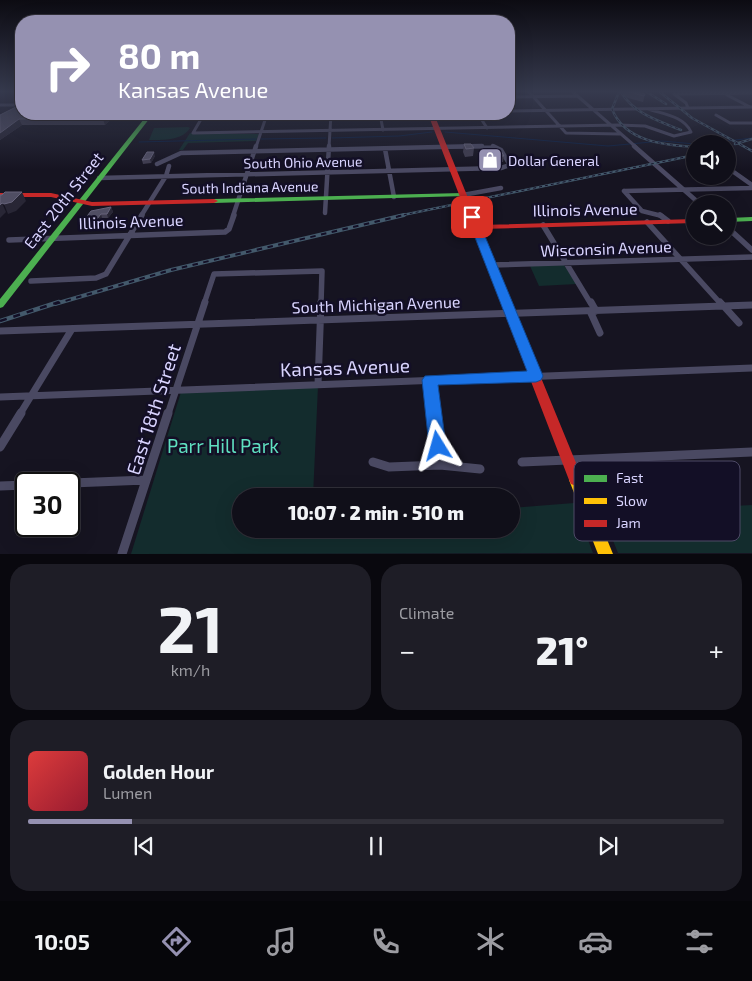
<!DOCTYPE html>
<meta charset="utf-8">
<style>
:root{--surface:#100f19;--page:#1e1d26;--text:#f1f3f6;--muted:#9c9ca2;--line:#302f38;--accent:#9591b1}
body{margin:0;font-family:"Exo 2",sans-serif;background:var(--page);color:var(--text);height:100vh;display:flex;flex-direction:column;font-size:19px;white-space:nowrap}
*{box-sizing:border-box;margin:0}
p{font-size:16px;color:var(--muted)}
.icon{flex:none;width:28px;height:28px;fill:none;stroke:currentColor;stroke-width:2;stroke-linecap:round;stroke-linejoin:round}
.map{position:relative;height:554px;overflow:hidden}
.drawer{display:flex;flex-direction:column;gap:10px;padding:10px;background:#09080e;flex:1}
.drawer>*{flex:none}
.banner{position:absolute;left:15px;top:15px;width:500px;height:105px;border-radius:20px;box-shadow:0 5px 20px #0002,0 0 0 1px var(--line);background:#9591b1;color:#fff;overflow:hidden}
.tools{position:absolute;left:686px;top:135px;display:grid;gap:10px}
.tools a{display:grid;place-items:center;width:50px;height:50px;border-radius:50%;background:var(--surface);box-shadow:0 5px 20px #0002,0 0 0 1px var(--line);font-size:25px}
.speed{position:absolute;left:15px;top:472px;display:flex;gap:10px;font-size:25px;font-weight:700;text-align:center}
.speed>*{display:grid;place-content:center;width:65px;height:65px;border-radius:50%;background:var(--surface);box-shadow:0 5px 20px #0002,0 0 0 1px var(--line);line-height:1}
.speed .limit{border:2px solid #111;border-radius:8px;background:#fff;color:#111}
.pin{position:absolute;display:grid;place-items:center;width:42px;height:42px;color:#fff;margin:-21px;border-radius:10px;box-shadow:0 2px 8px #0006}
.me{position:absolute;width:55px;margin:-28px;rotate:352deg;stroke-linejoin:round;filter:drop-shadow(0 0 4px #0008)}
.turn{display:flex;align-items:center;gap:18px;height:105px;padding:0 20px;font-size:22px}
.turn .icon{width:65px;height:65px;stroke-width:2.5}
.turn b{display:block;font-size:35px;line-height:42px}
.big{font-size:38px;font-weight:800;line-height:1.1}
.drawer .card{flex:1;display:flex;flex-direction:column;justify-content:center;gap:8px;min-width:0;padding:0 18px;border-radius:20px;background:var(--page)}
.drawer .dial{align-items:center;gap:0}
.dial b{font-size:65px;line-height:1}
.song{display:flex;align-items:center;gap:15px}
.cover{width:60px;height:60px;border-radius:8px;background:linear-gradient(135deg,hsl(0 70% 55%),hsl(350 70% 35%))}
.played{height:5px;border-radius:2px;background:linear-gradient(90deg,var(--accent) 15%,var(--line) 15%)}
.keys{display:flex;justify-content:space-around;direction:ltr}
.heat{display:flex;justify-content:space-between;align-items:center;font-size:28px;direction:ltr}
.drawer .tiles{flex:1;display:grid;gap:10px;grid-template-columns:1fr 1fr}
.card:last-child{grid-column:span 2}
.trip{position:absolute;left:232px;top:488px;width:288px;height:50px;border-radius:25px;background:var(--surface);box-shadow:0 5px 20px #0002,0 0 0 1px var(--line);font-weight:800;line-height:50px;text-align:center}
.tabs{display:flex;height:80px;justify-content:space-around;align-items:center;background:#06060a;color:var(--muted)}
.tabs .icon{width:35px;height:35px}
.tabs .selected{color:var(--accent)}
.tabs b{font-size:22px;color:var(--text)}
.map>svg:first-child{display:block}
.green{fill:#132c2d}
.lines{fill:none;stroke-linecap:round;stroke-linejoin:round}
.stream{stroke:#0d2144;stroke-width:1}
.street-far4{stroke:#4a4962;stroke-width:3}
.street-far3{stroke:#4a4962;stroke-width:4.5}
.street-far2{stroke:#4a4962;stroke-width:5.5}
.street-far1{stroke:#4a4962;stroke-width:7}
.street{stroke:#4a4962;stroke-width:9}
.fast{fill:#4caf50;fill-rule:evenodd}
.slow{fill:#ffc107;fill-rule:evenodd}
.jam{fill:#c62828;fill-rule:evenodd}
.rail-far2-casing{stroke:#43596b;stroke-width:2.5}
.rail-far1-casing{stroke:#43596b;stroke-width:4}
.rail-casing{stroke:#43596b;stroke-width:4.5}
.rail-far2{stroke:#130f26;stroke-width:1;stroke-dasharray:3;stroke-linecap:butt}
.rail-far1{stroke:#130f26;stroke-width:2;stroke-dasharray:5.5;stroke-linecap:butt}
.rail{stroke:#130f26;stroke-width:2.5;stroke-dasharray:7;stroke-linecap:butt}
.wall{fill:#403d50}
.shaded-wall{fill:#282635}
.building{fill:#504e63;stroke:#66637b}
.route{fill:#1a73e8;stroke:#114b97}
.labels{text-anchor:middle;dominant-baseline:central;stroke-width:5;stroke-linejoin:round;paint-order:stroke}
.far-poi-label{font-size:14px;fill:#d9d4ff;stroke:#130f26;text-anchor:start}
.far-street-label{font-size:14px;fill:#d9d4ff;stroke:#130f26}
.street-label{font-size:16px;fill:#d9d4ff;stroke:#130f26}
.near-street-label{font-size:19px;fill:#d9d4ff;stroke:#130f26}
.near-park-label{font-size:19px;fill:#5fe0c0;stroke:#130f26}
.key{fill:#130f26;stroke:#4e4a67;stroke-width:1}
.key-label{font-size:14px;fill:#d9d4ff}
</style>
<div class="map">
<svg width="752" height="554" viewBox="0 0 752 554">
<rect width="100%" height="100%" fill="#161421"/>
<path class="green" d="M188 127 190 128C182 141 162 140 149 140L154 128Z
M190 133 196 134H259L256 141 188 143 183 150H179Z
M564 265 577 284 539 286 530 266Z
M318 386 313 496H241V529H511V508L574 503 593 553 131 554 181 392Z
M752 505V553H618L602 513Z"/>
<g class="lines">
<path class="stream" d="M445 132 608 146 662 141 695 144
M332 138 399 136 432 132
M261 139 326 138
M139 142 256 139
M703 144 752 138"/>
<path class="street-far4" d="M529 92 566 133 620 134
M573 92 636 147
M674 94 686 103 688 108
M676 94 752 93
M727 95 750 107
M509 97 577 96
M0 105H21
M509 111 752 107
M204 114 193 133 619 125 645 126 674 136 691 132C684 116 663 114 648 109
M380 114 383 130
M478 114 487 128
M716 115 730 123H752
M147 118 366 114
M256 147 267 114
M329 147 331 114
M427 147H495"/>
<path class="street-far3" d="M634 146 700 204
M385 149 394 197
M157 164 181 153 482 146
M728 168 752 185
M99 178 501 168 510 165 501 150 493 146
M624 191 752 188
M624 191 642 211 662 216
M463 195 501 188
M325 213 329 146
M141 216 166 176 169 166
M233 216 256 146"/>
<path class="street-far2" d="M660 215 668 221
M647 222 721 304
M543 225 591 304
M728 228 752 250
M9 240 225 232 229 229 234 215
M492 265 752 257
M31 281 96 278 106 274 142 215
M204 304 214 274 322 271 321 304"/>
<path class="street-far1" d="M591 302 596 311
M720 302 739 323
M590 311 600 333
M0 331 752 305
M430 380 434 414
M318 384 321 302
M0 397 752 368
M20 414 72 329
M168 414 205 302"/>
<path class="street" d="M434 413 440 465
M0 447 21 413
M373 462 389 467 440 465 480 469
M522 462 752 452
M47 484 146 480
M0 486 26 485
M122 554 168 413"/>
<path class="fast" d="M148 114H153L3 307 0 308V299Z
M463 193 466 195 465 196 214 203 210 201 214 199Z
M752 217V221L728 222V218Z"/>
<path class="slow" d="M576 474 581 476 613 554H598L569 480 571 476Z"/>
<path class="jam" d="M428 114H434L479 225 695 219V223L480 229 583 480 581 484 576 486 571 484 569 480Z
M0 193H51L92 202 214 199 218 201 214 203 92 206 51 197H0Z"/>
<defs>
<path id="rail-far2" d="M619 92 612 109C625 142 664 145 695 147
M621 92C634 114 659 121 681 130
M647 92 666 104
M660 92 692 118 752 151
M735 144 752 139
M398 216 695 155"/>
<path id="rail-far1" d="M55 304 171 270 404 215"/>
<path id="rail" d="M0 321 59 302"/>
</defs>
<use href="#rail-far2" class="rail-far2-casing"/>
<use href="#rail-far1" class="rail-far1-casing"/>
<use href="#rail" class="rail-casing"/>
<use href="#rail-far2" class="rail-far2"/>
<use href="#rail-far1" class="rail-far1"/>
<use href="#rail" class="rail"/>
</g>
<path class="wall" d="M624 92H638L645 94 643 102 628 98 623 94Z
M116 114 105 125H22L0 140V115Z
M464 144 474 148 473 156 465 157 463 152Z
M479 152 504 156 503 162 481 163 478 158Z
M155 156 151 163 143 164 142 160Z
M111 207 113 212 108 218H102L95 228 82 229 81 224Z"/>
<path class="shaded-wall" d="M109 114H116L105 125 103 119Z
M19 119 22 125 0 140V133Z
M154 152 155 156 151 163 150 159Z
M22 192 26 201 16 211 8 214 4 204Z
M2 203 6 212 0 218V205Z
M111 207 113 212 108 218 107 214Z
M101 214 102 218 95 228 93 224Z"/>
<path class="building" d="M629 92H638L645 94 644 96Z
M18 106H21V114H109L103 119H19L0 133V115Z
M464 144H471L474 148 466 149Z
M501 151 504 156 481 157 479 152Z
M147 152H154L150 159 142 160Z
M5 192H22L12 202 4 204 2 203 0 205V195H2Z
M111 207 107 214H101L93 224H81L91 211Z"/>
<linearGradient id="sky" x2="0" y2="1"><stop stop-color="#0c0b12"/><stop offset="0.54" stop-color="#363a4e"/><stop offset="1" stop-color="#363a4e" stop-opacity="0"/></linearGradient>
<rect width="752" height="170" fill="url(#sky)"/>
<path class="route" d="M469 215 477 217 543 376 541 380 536 382 438 385 446 446 443 451 438 453 432 451 429 446 422 380 425 376 527 371 467 217Z"/>
<defs>
<symbol id="shop-square" viewBox="-11 -11 22 22"><rect x="-9" y="-9" width="18" height="18" rx="4" fill="#9591b1" stroke="#130f26"/><path d="M-5-2.5h2.3a2.7 3.5 0 0 1 5.4 0H5L5.5 6h-11ZM-1.5-2.5h3a1.5 2.3 0 0 0-3 0Z" fill="#fff"/></symbol>
</defs>
<g fill-rule="evenodd">
<use href="#shop-square" x="476" y="146" width="28" height="28"/>
</g>
<g class="labels">
<g class="far-poi-label">
<text x="508" y="160">Dollar General</text>
</g>
<g class="far-street-label">
<text transform="translate(303 162) rotate(-1)">South Ohio Avenue</text>
<text transform="translate(250 187) rotate(-1)">South Indiana Avenue</text>
</g>
<g class="street-label">
<text transform="translate(63 200) rotate(-52)">East 20th Street</text>
<text transform="translate(585 209) rotate(-1)">Illinois Avenue</text>
<text transform="translate(131 221) rotate(-2)">Illinois Avenue</text>
<text transform="translate(606 248) rotate(-2)">Wisconsin Avenue</text>
<text transform="translate(376 304) rotate(-2)">South Michigan Avenue</text>
</g>
<g class="near-street-label">
<text transform="translate(345 367) rotate(-2)">Kansas Avenue</text>
<text transform="translate(153 409) rotate(-72)">East 18th Street</text>
</g>
<g class="near-park-label">
<text x="223" y="445">Parr Hill Park</text>
</g>
</g>
<rect x="574" y="461" width="166" height="80" rx="8" class="key"/>
<rect x="584" y="475" width="23" height="7" fill="#4caf50"/>
<rect x="584" y="498" width="23" height="6" fill="#ffc107"/>
<rect x="584" y="520" width="23" height="7" fill="#c62828"/>
<g class="key-label">
<text x="616" y="483">Fast</text>
<text x="616" y="506">Slow</text>
<text x="616" y="528">Jam</text>
</g>
</svg>
<div class="tools">
<a><svg class="icon" aria-label="sound" viewBox="0 0 24 24"><path d="M4 9h4l5-4v14l-5-4H4zM17 9q2 3 0 6"/></svg></a>
<a><svg class="icon" aria-label="search" viewBox="0 0 24 24"><circle cx="10" cy="10" r="6"/><path d="M15 15l6 6"/></svg></a>
</div>
<div class="speed"><div class="limit">30</div></div>
<div class="pin" style="left:472px;top:217px;background:#d93025"><svg class="icon" aria-label="arrive" viewBox="0 0 24 24"><path d="M6 21V4h12l-3 4 3 4H6"/></svg></div>
<svg class="me" style="left:438px;top:446px" viewBox="-20 -20 40 40"><path d="M0-17L14 15 0 8-14 15z" fill="#1a73e8" stroke="#fff" stroke-width="4"/></svg>
<div class="trip">10:07 · 2 min · 510 m</div>
<div class="banner">
<div class="turn"><svg class="icon" aria-label="right" viewBox="0 0 24 24"><path d="M7 20v-9h11M14 6l5 5-5 5"/></svg><div><b>80 m</b>Kansas Avenue</div></div>
</div>
</div>
<section class="drawer">
<div class="tiles">
<div class="card dial"><b>21</b><p>km/h</p></div>
<div class="card"><p>Climate</p>
<div class="heat"><a>−</a><b class="big">21°</b><a>+</a></div>
</div>
<div class="card">
<div class="song"><i class="cover"></i><div><b>Golden Hour</b><p>Lumen</p></div></div>
<div class="played"></div>
<div class="keys"><svg class="icon" aria-label="previous" viewBox="0 0 24 24"><path d="M18 5L8 12l10 7zM5 5v14"/></svg><svg class="icon" aria-label="pause" viewBox="0 0 24 24"><path d="M8 5v14M16 5v14"/></svg><svg class="icon" aria-label="next" viewBox="0 0 24 24"><path d="M6 5l10 7-10 7zM19 5v14"/></svg></div>
</div>
</div>
</section>
<nav class="tabs">
<b>10:05</b>
<svg class="icon selected" aria-label="directions" viewBox="0 0 24 24"><path d="M12 3l9 9-9 9-9-9zM9 14v-3h6M13 9l2 2-2 2"/></svg>
<svg class="icon" aria-label="music" viewBox="0 0 24 24"><path d="M9 18V5l10-2v13"/><circle cx="6" cy="18" r="3"/><circle cx="16" cy="16" r="3"/></svg>
<svg class="icon" aria-label="phone" viewBox="0 0 24 24"><path d="M5 4h4l2 5-3 2q2 4 5 5l2-3 5 2v4C11 20 4 13 5 4z"/></svg>
<svg class="icon" aria-label="climate" viewBox="0 0 24 24"><path d="M12 3v18M4 7l16 10M4 17L20 7"/></svg>
<svg class="icon" aria-label="car" viewBox="0 0 24 24"><path d="M5 17H2v-5l4-1 3-4h7l3 4 3 1v5h-3M9 17h6M6 11h13"/><circle cx="7" cy="17" r="2"/><circle cx="17" cy="17" r="2"/></svg>
<svg class="icon" aria-label="filters" viewBox="0 0 24 24"><path d="M4 7h16M4 17h16"/><circle cx="9" cy="7" r="2"/><circle cx="15" cy="17" r="2"/></svg>
</nav>
